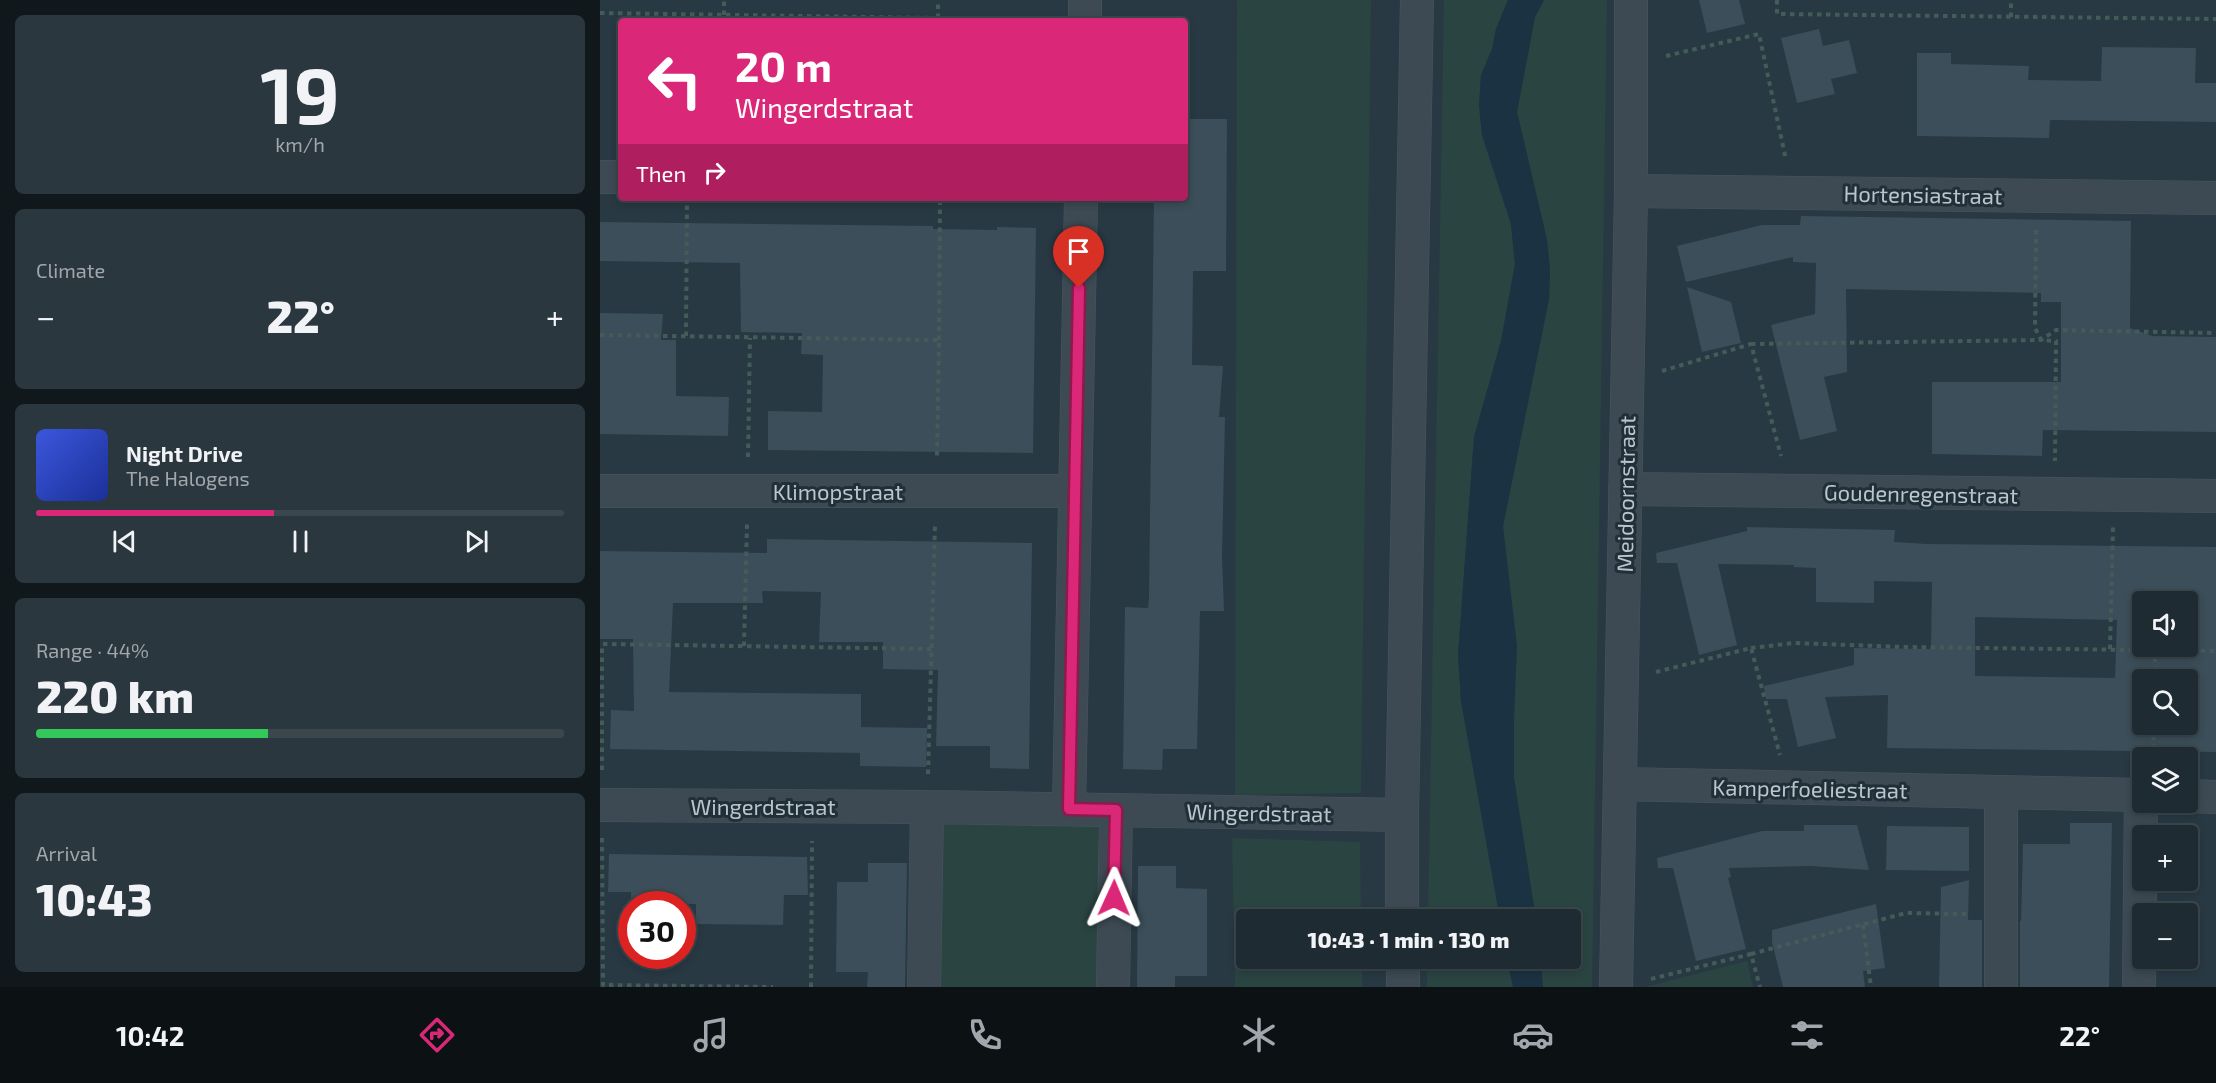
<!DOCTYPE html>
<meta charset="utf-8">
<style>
:root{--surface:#1e2b32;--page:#2b373e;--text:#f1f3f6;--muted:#a1a7ac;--line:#3c474d;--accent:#db2777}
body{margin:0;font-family:"Exo 2",sans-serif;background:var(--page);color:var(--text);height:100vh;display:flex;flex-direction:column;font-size:22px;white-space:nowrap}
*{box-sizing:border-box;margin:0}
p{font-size:20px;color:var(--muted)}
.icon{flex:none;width:33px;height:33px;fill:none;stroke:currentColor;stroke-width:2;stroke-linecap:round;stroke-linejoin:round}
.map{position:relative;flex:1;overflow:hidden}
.drawer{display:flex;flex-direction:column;gap:15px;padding:15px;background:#10181c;width:600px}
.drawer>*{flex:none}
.banner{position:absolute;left:18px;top:18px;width:570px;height:183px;border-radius:6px;box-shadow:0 3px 9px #0003,0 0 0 2px var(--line);background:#db2777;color:#fff;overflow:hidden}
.fabs{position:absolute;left:1532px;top:591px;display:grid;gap:12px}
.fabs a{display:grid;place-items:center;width:66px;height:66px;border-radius:6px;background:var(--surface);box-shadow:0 3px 9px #0003,0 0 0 2px var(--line);font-size:30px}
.speed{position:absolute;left:18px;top:891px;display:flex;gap:12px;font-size:30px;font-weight:700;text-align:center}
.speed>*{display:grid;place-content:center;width:78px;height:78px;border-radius:50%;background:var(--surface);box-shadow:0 3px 9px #0003,0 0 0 2px var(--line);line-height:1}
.speed .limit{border:9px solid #d22;background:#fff;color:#111}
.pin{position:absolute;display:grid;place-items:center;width:51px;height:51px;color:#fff;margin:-62px -26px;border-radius:50% 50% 50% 0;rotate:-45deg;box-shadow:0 0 6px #0007}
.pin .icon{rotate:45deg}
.me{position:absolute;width:66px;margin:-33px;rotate:1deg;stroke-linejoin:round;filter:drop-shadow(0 0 4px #0008)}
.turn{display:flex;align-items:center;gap:21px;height:126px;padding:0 18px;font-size:27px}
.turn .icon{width:78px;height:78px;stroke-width:2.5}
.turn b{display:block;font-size:42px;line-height:51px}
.then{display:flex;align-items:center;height:57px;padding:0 18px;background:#0003;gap:12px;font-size:22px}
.big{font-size:45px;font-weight:800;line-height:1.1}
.drawer .widget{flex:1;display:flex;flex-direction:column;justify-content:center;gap:9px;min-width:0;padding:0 21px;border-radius:9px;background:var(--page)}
.drawer .dial{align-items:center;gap:0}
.dial b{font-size:78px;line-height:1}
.song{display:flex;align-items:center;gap:18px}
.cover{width:72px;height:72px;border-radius:9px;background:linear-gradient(135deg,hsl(230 70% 55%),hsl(230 70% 35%))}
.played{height:6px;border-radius:3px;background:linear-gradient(90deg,var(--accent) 45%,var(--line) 45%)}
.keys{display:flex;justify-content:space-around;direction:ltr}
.heat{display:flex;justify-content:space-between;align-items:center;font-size:33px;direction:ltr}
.charge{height:9px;border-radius:4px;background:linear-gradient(90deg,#34c759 44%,var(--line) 0)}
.trip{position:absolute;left:636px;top:909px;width:345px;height:60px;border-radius:6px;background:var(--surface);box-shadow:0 3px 9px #0003,0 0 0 2px var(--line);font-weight:800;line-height:60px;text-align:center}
.menu{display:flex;height:96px;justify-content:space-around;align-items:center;background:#0c1114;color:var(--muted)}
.menu .icon{width:42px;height:42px}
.menu .active{color:var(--accent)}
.menu b{font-size:27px;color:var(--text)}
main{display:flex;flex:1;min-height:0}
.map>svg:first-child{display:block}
.green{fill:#2a4442}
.water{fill:#1b3242}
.building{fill:#3b4e59;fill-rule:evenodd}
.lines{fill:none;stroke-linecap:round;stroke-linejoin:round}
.minor-casing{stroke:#49565f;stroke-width:34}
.path{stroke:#445c59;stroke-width:4;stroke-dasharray:4.5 4.5;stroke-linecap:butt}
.minor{stroke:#3d4a53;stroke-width:33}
.route-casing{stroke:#8e194d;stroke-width:15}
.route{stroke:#db2777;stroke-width:10}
.labels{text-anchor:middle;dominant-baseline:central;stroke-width:6;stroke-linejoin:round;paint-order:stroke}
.street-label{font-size:22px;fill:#bac5cc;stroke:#212f38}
</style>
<main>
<section class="drawer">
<div class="widget dial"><b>19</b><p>km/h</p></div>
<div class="widget"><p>Climate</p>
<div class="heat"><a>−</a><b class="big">22°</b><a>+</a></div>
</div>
<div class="widget">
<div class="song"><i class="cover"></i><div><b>Night Drive</b><p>The Halogens</p></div></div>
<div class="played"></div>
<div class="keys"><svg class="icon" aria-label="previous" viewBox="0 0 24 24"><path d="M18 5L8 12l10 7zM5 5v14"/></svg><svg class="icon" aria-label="pause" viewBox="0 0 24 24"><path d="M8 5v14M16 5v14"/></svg><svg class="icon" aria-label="next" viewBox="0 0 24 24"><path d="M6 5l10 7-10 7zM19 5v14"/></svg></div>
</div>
<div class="widget"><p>Range · 44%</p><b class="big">220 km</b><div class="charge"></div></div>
<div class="widget"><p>Arrival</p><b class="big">10:43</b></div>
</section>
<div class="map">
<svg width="1616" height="987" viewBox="0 0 1616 987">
<rect width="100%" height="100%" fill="#283943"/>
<path class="green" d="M637 0H771L761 793 635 795Z
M844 0H908L896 29 892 49 881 75 879 105 882 135 911 224 915 264 901 341 874 437 858 655 861 701 900 919 828 920Z
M944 0H1007L992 987H943L940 959 970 958V920L936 919 914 778V722L903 526 949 299 950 270 947 240 917 112 935 17Z
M333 825H498L499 987H341L332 975Z
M632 838 760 842 761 919 646 920V958L762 959V987H635Z
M827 958 907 959 913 987H827Z
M1147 961 1153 987H1045Z"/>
<path class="water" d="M908 0H944L935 17 917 112 947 240 950 270 949 299 903 526 917 646 914 722V778L936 920 900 919 861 701 858 655 874 437 901 341 915 264 911 224 882 135 879 105 881 75 892 49 896 29Z
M907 959H940L943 987H913Z"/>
<path class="building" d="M1099 0H1139L1145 24 1107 33Z
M1219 29 1223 46 1249 40 1257 73 1231 79 1235 94 1197 103 1181 38Z
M1502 47 1596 48 1595 83H1616V122L1450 120 1449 138 1317 136V53H1351V64L1429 66 1428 80 1501 81Z
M585 119H627L626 271H593L592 365 623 366 619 417H625L622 557 624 611H600L597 749H563L562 770 523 769 525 607 548 608 549 597 554 198H585Z
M1201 216 1531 221 1530 328 1552 336 1616 337V432L1443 430 1442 456 1332 454V382H1461V302H1441V293L1246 289 1247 372 1224 377 1237 431 1200 440 1171 325 1215 314 1216 263 1193 262V257L1086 282 1077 246 1162 225H1200Z
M0 222 333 226V229L397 230V227L436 228 433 453 168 450V411L222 412 223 355 201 354 202 333 141 332 140 263 0 261Z
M1087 287 1131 302 1141 343 1102 352Z
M0 313 63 314 61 340H76V396L129 397 128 436 0 434Z
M1147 527 1295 530 1294 542 1327 544 1616 547V752L1287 748 1288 695 1225 697 1236 738 1198 747 1187 699H1166L1164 686 1254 665V648L1331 649 1332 582 1274 581V603L1216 602V568L1194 567V565L1118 564 1137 645 1099 655 1077 563H1057L1056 553 1147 531ZM1542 602H1587V646H1542ZM1375 617 1517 620 1515 678 1375 676ZM1542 680H1587V724H1542Z
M167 539 432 543 429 769 390 768V746H336L338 670 283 669V642H219L221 592 162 591 163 603H73L69 692 261 694V727L327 728 326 767 260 766V753L10 749 11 710 34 711 33 639H0V551L167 553Z
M1470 823H1512L1509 987H1420V921H1421L1423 844H1470Z
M1204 825H1257L1269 870 1211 866 1129 868 1131 877 1128 878 1146 949 1096 961 1073 868H1058L1057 858 1162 831H1204Z
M1287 826 1369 827V871L1286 870Z
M9 854 207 857 208 895H184L183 925 96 924V904H31V892H8Z
M268 863H307L305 987H267L268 972H236L237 882H268Z
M538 866H576V888L607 889V976H575V987H537Z
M1369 880 1368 920H1382V987H1339L1341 887Z
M1276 904 1285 968 1263 971 1265 987H1183L1172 942V930Z"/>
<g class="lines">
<defs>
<path id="minor" d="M485 21V0
M0 177H21
M1031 191 1616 198
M1025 489 1616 496
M0 491H475
M1020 784 1542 795
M1587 796 1616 797
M0 805 327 807 802 815
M469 809 481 198
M802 920V815L817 0
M803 958V987
M324 987 327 807
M513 987 516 810
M1016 987 1031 191V0
M1401 987V792
M1539 987 1541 795"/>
</defs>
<use href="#minor" class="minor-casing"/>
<path class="path" d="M1177 0V14L1616 19
M0 13 338 18V21
M124 15V0
M1411 17V0
M338 18V0
M1066 56 1159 34 1186 160
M1436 230 1435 328 1441 340 1456 341 1455 461
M0 335 339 340 337 456
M86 336 87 198
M339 340 340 198
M1151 344 1441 340 1456 330 1616 333
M1062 371 1151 344 1181 456
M148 457 150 338
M3 644 332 649
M144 646 147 524
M1151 648 1194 643 1305 647 1616 651
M1510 649 1513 527
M1056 672 1151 648 1180 755
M1555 680V650
M1553 758 1554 724
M2 770V644
M328 774 335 524
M2 838 3 985 173 987
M1263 925 1271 987
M1151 954 1306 913 1367 914
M1051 979 1151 954 1160 987
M211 987 212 841"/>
<use href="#minor" class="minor"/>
</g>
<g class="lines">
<defs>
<path id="route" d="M479 288 469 809 516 810 514 898"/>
</defs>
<use href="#route" class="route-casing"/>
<use href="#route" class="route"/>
</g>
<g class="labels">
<g class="street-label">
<text transform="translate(1323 194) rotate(1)">Hortensiastraat</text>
<text x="238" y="491">Klimopstraat</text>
<text transform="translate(1321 493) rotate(1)">Goudenregenstraat</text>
<text transform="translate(1025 494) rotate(-89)">Meidoornstraat</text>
<text transform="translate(1210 788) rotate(1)">Kamperfoeliestraat</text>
<text x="163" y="806">Wingerdstraat</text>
<text transform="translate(659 812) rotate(1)">Wingerdstraat</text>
</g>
</g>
</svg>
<div class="fabs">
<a><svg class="icon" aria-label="sound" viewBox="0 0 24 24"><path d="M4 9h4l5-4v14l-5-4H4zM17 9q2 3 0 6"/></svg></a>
<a><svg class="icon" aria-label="search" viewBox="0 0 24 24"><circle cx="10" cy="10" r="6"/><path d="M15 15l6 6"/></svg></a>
<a><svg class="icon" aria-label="layers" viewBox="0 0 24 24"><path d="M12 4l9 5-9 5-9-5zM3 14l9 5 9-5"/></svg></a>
<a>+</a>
<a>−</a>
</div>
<div class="speed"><div class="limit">30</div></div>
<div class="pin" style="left:479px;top:288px;background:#d93025"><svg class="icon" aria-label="arrive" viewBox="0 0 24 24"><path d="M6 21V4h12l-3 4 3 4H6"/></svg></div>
<svg class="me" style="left:514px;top:898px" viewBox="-20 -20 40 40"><path d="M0-17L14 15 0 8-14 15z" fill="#db2777" stroke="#fff" stroke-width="4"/></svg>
<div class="trip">10:43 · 1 min · 130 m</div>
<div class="banner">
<div class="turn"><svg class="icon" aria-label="left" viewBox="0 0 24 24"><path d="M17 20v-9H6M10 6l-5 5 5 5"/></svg><div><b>20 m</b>Wingerdstraat</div></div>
<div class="then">Then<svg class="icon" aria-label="right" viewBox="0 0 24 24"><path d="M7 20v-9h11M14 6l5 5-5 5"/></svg></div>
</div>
</div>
</main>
<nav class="menu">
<b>10:42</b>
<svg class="icon active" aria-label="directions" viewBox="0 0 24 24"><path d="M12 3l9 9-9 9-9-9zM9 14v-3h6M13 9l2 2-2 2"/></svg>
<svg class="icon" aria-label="music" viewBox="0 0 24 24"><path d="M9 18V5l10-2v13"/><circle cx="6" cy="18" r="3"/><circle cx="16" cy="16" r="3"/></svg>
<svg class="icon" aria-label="phone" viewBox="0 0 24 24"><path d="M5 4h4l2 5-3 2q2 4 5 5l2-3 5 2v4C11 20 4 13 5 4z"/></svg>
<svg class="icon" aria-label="climate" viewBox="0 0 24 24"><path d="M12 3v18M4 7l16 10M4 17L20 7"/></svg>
<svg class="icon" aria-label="car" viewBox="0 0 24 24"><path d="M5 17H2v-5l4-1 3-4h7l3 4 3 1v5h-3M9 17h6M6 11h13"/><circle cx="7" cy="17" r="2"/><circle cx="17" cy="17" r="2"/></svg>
<svg class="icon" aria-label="filters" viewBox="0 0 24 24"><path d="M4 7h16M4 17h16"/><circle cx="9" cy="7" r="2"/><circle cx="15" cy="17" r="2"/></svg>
<b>22°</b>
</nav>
